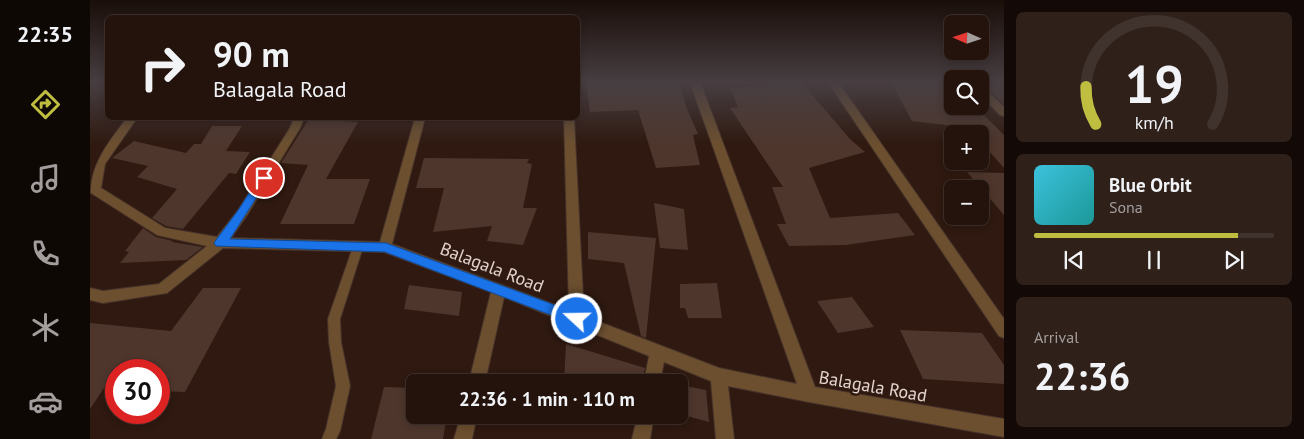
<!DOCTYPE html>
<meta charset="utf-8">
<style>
:root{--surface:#23130c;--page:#2f201a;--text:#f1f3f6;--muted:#a39e9d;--line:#40322d;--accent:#bfbe41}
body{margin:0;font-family:"PT Sans",sans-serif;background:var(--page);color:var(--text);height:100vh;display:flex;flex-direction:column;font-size:19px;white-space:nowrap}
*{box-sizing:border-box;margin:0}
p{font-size:16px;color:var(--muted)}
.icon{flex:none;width:28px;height:28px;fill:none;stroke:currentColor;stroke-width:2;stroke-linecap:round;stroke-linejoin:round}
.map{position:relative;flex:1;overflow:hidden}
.details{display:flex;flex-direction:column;gap:12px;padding:12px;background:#130a07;width:300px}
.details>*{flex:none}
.guide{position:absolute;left:15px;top:15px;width:475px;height:105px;border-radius:8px;box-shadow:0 2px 8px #0003,0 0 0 1px var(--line);background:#23130c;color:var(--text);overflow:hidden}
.needle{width:32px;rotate:273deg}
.fabs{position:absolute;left:854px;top:15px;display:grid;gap:10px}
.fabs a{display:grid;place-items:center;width:45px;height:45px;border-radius:8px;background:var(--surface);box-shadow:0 2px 8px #0003,0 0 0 1px var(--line);font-size:25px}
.speed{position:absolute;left:15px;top:359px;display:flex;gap:10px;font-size:25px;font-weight:700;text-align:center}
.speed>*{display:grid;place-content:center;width:65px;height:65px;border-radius:50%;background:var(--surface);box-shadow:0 2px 8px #0003,0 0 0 1px var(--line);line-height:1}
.speed .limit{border:8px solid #d22;background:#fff;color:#111}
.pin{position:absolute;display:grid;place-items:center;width:42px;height:42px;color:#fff;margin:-21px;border:2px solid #fff;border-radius:50%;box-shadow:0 1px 5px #0007}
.me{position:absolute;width:55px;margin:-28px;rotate:291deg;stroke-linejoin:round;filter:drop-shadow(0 0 4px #0008)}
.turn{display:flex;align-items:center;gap:18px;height:105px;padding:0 25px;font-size:22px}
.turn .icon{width:65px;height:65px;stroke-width:2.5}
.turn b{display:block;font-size:35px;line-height:42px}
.big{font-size:38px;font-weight:700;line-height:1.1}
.details .tile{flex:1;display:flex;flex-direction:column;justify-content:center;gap:8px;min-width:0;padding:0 18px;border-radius:8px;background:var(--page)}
.details .dial{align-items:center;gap:0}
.dial svg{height:130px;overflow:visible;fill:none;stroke:var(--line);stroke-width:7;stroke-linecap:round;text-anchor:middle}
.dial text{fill:var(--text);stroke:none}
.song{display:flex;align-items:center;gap:15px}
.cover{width:60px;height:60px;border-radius:8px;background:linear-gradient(135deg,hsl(190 70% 55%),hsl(180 70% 35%))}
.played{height:5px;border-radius:2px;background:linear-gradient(90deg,var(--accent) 85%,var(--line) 85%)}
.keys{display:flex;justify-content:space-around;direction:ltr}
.trip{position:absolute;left:316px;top:374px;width:282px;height:50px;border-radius:8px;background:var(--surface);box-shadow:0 2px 8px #0003,0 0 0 1px var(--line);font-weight:700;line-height:50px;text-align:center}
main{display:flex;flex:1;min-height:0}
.dock{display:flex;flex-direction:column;width:90px;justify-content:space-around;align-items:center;background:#0e0805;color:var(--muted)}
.dock .icon{width:35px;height:35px}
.dock .active{color:var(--accent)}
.dock b{font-size:22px;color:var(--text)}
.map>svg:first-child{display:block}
.building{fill:#4e362c}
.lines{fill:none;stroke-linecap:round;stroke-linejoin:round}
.service-casing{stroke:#48332a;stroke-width:2}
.minor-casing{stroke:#48332a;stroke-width:2}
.service{fill:#6b4f2f;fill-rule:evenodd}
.minor{fill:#6b4f2f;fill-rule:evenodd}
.route{fill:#1a73e8;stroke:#114b97}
.labels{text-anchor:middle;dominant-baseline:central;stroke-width:5;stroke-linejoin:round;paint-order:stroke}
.street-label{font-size:18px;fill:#e2d3cc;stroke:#2f1910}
</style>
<main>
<nav class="dock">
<b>22:35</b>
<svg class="icon active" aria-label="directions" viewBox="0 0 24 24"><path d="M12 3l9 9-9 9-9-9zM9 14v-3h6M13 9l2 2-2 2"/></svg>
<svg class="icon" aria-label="music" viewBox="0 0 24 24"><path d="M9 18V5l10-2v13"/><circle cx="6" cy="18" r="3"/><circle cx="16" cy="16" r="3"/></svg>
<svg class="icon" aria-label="phone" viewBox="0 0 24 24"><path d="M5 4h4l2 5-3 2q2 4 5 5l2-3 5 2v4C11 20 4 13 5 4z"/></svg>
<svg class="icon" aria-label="climate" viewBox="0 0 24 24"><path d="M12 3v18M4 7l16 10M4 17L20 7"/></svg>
<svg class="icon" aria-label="car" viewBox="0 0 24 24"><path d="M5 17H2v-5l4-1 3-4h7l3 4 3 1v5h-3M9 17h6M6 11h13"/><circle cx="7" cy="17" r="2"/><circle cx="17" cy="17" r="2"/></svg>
</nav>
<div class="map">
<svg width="914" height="439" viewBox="0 0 914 439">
<rect width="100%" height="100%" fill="#2f1910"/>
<path class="building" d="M496 82H589L597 109 608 134 603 135 610 165 566 168 548 110 500 112Z
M678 82H711L760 139 775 152 719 168 740 218 808 213 825 235 756 245 699 246 687 224H696L682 187H693L640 108 648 107 640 88 680 85Z
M801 82H862V106H890V97L900 107H886L914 135V168L890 141V129L822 121Z
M890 82 914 83V104L894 86 890 84Z
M219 119 268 122 236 179H280L264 224H190L218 165 191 163Z
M122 126H152L136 151 160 152 146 174 139 173 93 229 76 226 62 218 87 189 47 177 58 166 22 158 44 141 96 153 104 144H111Z
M334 158 439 159 437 163 442 164 433 208H447L433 245 397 241 402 226 343 232 354 188H326Z
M877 172 914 173V215Z
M564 203 594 209 598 250 570 248Z
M53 228 66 237 83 241 82 242 113 247 96 260 30 263 39 252 35 251Z
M498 232 566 238 556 338 551 336 534 263 498 259Z
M627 283 632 318H598L595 308H590V284Z
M319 285 372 292 369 316 314 309Z
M113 288H151L95 392 69 391V370H26L0 409V323L81 331Z
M762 297 784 327 748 333 727 301Z
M810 330 892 333 914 365V384L833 379Z
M476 344 555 368 552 382H474Z
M590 385 616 390 619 422 590 414Z
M294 387 325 388V415H357L353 439H281Z"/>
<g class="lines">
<defs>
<path id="service" d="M268 243 272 244 273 247 250 319 251 342 260 386 250 431 246 439H232L236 429 246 386 239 342 238 319 263 247 264 244Z"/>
<path id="minor" d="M600 82H610L725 387 914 419V437L719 402 638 386 644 439H626L621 381 574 362 570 382H554L559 356 414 297 395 382H379L401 292 294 252 133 248 77 293 13 303 0 300V288L13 291 69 284 117 246 67 235 1 193C0 164 21 139 37 118H47L15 164 11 188 75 228 127 237 149 209 200 128 204 118H214L210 128 157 215 141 238 290 242 325 118H335L302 244 479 310 474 118H484L494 316 629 368 707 384Z
M738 82H748L914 319V338L909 336Z
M890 86 893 87 914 107V116L910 115 890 94Z
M371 415H387L382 439H364Z
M548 415H564L560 439H542Z"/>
</defs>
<use href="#service" class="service-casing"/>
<use href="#minor" class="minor-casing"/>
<use href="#service" class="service"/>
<use href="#minor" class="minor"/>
</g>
<linearGradient id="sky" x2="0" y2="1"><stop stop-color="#1a0e09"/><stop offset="0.57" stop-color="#473e42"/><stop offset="1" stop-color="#473e42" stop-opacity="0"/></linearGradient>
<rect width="914" height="144" fill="url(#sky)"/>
<path class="route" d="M174 175 179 178 140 239 296 243 492 315 494 319 492 323 487 325 295 252 126 246 124 243 126 240 149 209 170 176Z"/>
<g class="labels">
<g class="street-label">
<text transform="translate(402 267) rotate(21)">Balagala Road</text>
<text transform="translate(783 386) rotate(10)">Balagala Road</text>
</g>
</g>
</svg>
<div class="fabs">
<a><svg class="needle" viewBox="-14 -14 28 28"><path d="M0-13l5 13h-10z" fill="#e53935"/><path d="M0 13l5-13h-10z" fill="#a39e9d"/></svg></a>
<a><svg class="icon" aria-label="search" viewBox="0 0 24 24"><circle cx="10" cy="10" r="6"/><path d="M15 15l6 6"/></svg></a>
<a>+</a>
<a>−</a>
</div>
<div class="speed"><div class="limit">30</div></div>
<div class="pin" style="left:174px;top:178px;background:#d93025"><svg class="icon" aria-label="arrive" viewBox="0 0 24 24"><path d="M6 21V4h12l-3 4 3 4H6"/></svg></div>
<svg class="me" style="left:487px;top:319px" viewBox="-20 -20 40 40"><circle r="17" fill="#1a73e8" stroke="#fff" stroke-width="3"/><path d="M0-11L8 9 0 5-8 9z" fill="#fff"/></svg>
<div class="trip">22:36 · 1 min · 110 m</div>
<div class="guide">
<div class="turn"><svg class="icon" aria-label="right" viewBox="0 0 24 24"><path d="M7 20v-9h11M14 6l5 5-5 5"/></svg><div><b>90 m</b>Balagala Road</div></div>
</div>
</div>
<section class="details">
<div class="tile dial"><svg viewBox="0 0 100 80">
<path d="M14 69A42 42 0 1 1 86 69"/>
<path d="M14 69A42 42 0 0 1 8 46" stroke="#bfbe41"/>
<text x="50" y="56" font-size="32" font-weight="700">19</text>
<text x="50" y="72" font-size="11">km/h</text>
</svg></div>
<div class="tile">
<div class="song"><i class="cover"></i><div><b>Blue Orbit</b><p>Sona</p></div></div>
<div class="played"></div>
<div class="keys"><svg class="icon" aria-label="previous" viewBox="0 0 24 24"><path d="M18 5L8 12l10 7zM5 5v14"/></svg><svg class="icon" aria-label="pause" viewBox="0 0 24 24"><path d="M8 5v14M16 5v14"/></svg><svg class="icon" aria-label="next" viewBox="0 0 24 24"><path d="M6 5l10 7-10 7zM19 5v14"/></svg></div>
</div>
<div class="tile"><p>Arrival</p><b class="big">22:36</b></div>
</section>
</main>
